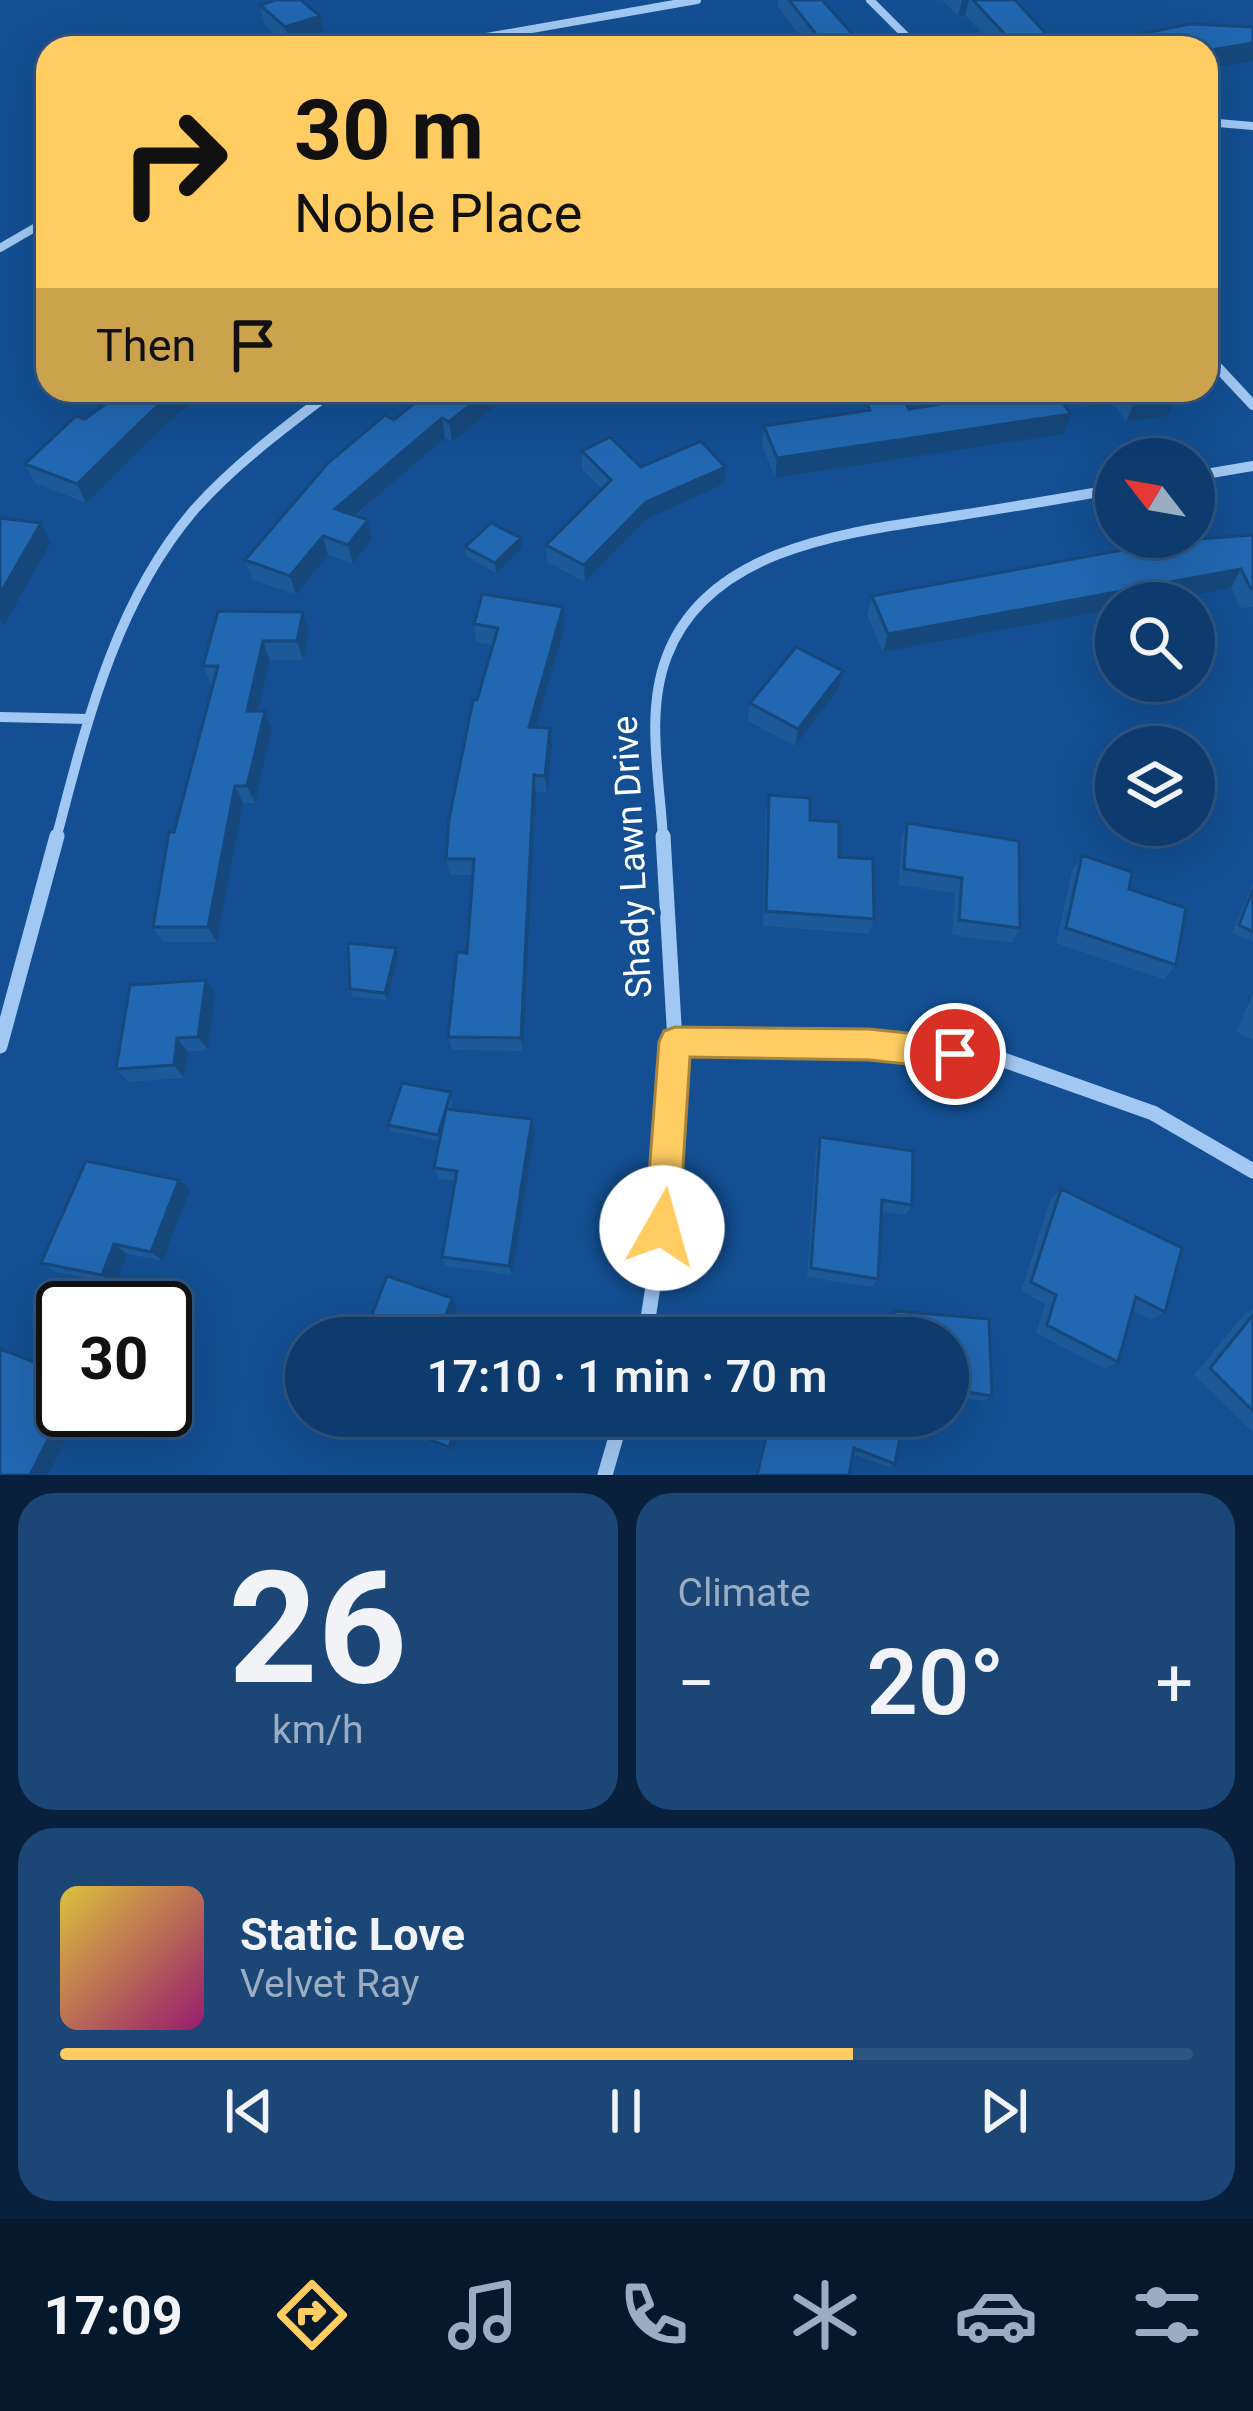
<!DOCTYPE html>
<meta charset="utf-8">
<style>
:root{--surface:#0e3b6e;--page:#1c4676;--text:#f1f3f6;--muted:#9badc2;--line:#2e5581;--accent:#ffcc61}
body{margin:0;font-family:Roboto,sans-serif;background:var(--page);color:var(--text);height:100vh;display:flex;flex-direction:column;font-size:45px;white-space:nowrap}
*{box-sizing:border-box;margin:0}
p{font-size:39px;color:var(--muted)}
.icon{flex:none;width:66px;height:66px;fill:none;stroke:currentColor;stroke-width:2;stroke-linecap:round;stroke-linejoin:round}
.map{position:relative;height:1475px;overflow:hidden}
.drawer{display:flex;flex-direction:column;gap:18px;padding:18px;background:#08203c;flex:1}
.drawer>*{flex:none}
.hud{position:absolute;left:36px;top:36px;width:1182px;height:366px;border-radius:36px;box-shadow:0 12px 48px #0002,0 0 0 3px var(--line);background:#ffcc61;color:#111;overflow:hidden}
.needle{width:78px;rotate:301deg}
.tools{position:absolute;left:1095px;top:438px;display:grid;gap:24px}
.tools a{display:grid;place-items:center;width:120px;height:120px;border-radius:50%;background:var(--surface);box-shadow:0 12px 48px #0002,0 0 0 3px var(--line);font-size:60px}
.speed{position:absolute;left:36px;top:1281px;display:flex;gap:24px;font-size:60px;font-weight:700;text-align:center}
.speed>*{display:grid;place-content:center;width:156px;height:156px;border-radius:50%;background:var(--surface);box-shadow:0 12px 48px #0002,0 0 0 3px var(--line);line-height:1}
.speed .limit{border:6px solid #111;border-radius:18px;background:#fff;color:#111}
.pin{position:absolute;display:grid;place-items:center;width:102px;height:102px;color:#fff;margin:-51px;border:6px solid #fff;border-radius:50%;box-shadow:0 3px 12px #0007}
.me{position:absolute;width:132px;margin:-66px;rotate:7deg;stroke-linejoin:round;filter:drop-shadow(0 0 9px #0008)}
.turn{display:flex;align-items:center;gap:42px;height:252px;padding:0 60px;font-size:54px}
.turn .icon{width:156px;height:156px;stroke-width:2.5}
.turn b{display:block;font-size:84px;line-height:102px}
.then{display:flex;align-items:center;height:114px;padding:0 60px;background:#0003;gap:24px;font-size:45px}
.big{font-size:90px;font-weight:600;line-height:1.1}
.drawer .widget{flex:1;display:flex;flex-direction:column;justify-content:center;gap:18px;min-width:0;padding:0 42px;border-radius:36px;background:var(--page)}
.drawer .dial{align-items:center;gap:0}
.dial b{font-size:156px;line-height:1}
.song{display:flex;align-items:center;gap:36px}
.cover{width:144px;height:144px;border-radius:18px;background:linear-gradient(135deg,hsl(50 70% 55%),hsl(320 70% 35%))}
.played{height:12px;border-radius:6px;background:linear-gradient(90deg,var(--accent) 70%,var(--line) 70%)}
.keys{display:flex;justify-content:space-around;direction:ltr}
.heat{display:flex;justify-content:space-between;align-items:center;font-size:66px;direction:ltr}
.drawer .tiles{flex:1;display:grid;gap:18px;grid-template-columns:1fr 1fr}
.widget:last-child{grid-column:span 2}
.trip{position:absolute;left:285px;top:1317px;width:684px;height:120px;border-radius:60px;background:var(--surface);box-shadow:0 12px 48px #0002,0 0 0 3px var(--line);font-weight:600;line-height:120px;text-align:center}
.tab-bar{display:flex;height:192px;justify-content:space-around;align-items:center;background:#06182c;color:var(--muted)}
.tab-bar .icon{width:84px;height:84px}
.tab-bar .selected{color:var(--accent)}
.tab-bar b{font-size:54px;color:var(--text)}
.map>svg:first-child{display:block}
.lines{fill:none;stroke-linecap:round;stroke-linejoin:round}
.street-far2{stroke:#a1c8f2;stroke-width:8}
.street-far1{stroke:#a1c8f2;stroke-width:10}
.street{stroke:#a1c8f2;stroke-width:15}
.wall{fill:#1c5998}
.shaded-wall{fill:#17487c}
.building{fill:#2167b1;stroke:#17487c;stroke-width:3}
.route{fill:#ffcc61;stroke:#a6853f;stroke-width:3}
.labels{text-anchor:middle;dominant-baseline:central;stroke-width:12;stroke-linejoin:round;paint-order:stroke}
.street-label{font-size:36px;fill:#fff;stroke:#134f92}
</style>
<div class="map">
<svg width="1253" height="1475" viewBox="0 0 1253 1475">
<rect width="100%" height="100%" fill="#134f92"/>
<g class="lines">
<path class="street-far2" d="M870 0 918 48
M424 48 697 0
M1206 122 1253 126
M0 248 48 220
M1206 354 1212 361"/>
<path class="street-far1" d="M1209 358 1253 405
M1194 476 1253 466
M0 717 89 719
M56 839C86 725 115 602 194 510 235 464 285 427 334 390
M663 839C660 780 645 712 667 656 710 543 860 531 961 515 1013 507 1064 498 1116 489"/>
<path class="street" d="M675 1042 869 1045 998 1058 1153 1113 1253 1171
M0 1046 57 836
M645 1338 668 1190 675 1042 663 836
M605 1475 622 1416"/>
</g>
<path class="wall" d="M778 0H822L865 48H810L778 7Z
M942 0H1015L1045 48H996L965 15 958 16Z
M260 5 324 35 289 46 264 24Z
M430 390H515L452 442 445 438 355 516 368 520 372 539 353 564 328 555 296 595 252 579 245 560 394 420Z
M970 390H1012L1064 434 775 478 762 445 764 426 866 410 867 404 909 409 968 400Z
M1077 390H1172L1168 415 1126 422 1114 404 1088 408Z
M85 419 167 423 86 503 35 483 25 464Z
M582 451 641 467 724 484 645 520 585 582 547 562 546 545 602 489 582 469Z
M1253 535V607L1240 608 1231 588 1116 603V609L883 652 867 615 872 596Z
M465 547 522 548 496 573 466 556Z
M303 612 309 630 303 660H270L258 711H265L272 729 255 803H243L217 942H163L153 927 174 832 213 684H211L203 666Z
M474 624 565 626 536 727 552 745 547 793 536 792 523 1051 452 1050 448 1037 467 953 473 875H450L446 859 477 700 493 645 476 642Z
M843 671 839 689 795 746 748 721 750 703Z
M769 795 810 820 839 857 874 919 869 934 763 926 766 812Z
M907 823 1020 928 1012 943 952 935 955 893 899 885 901 839Z
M1082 855 1129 889 1176 965 1164 979 1056 943 1072 871Z
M1253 883V942L1232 933Z
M398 955 387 1000 353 997 350 989Z
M206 980 215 994 208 1050 188 1052 184 1078 128 1082 116 1069Z
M1253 992V1040L1237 1032Z
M453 1099 450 1110 535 1131 512 1275 446 1266 442 1257 455 1181 439 1179 434 1168 439 1141 391 1131 388 1125Z
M820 1137 912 1205 905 1215 881 1212 878 1279 872 1287 807 1277 816 1149Z
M179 1180 190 1190 163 1261 127 1254 116 1284 56 1272 41 1263Z
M1061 1189 1165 1312 1152 1320 1132 1310 1118 1362 1105 1369 1036 1333 1045 1304 1021 1291 1050 1200Z
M1253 1309V1432L1194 1375 1246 1312Z
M895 1311 989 1319 992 1396 984 1401 948 1395V1338H889V1317Z
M356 1416H466L454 1451Z
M769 1416H904L895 1464 889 1467 853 1454 849 1475H755Z"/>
<path class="shaded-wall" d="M962 0H969L965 15 958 16Z
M320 16 324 35 289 46 285 27Z
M1048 36 1045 48H1011L1012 42Z
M1253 43V61L1206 69V51Z
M176 390H207L167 423 86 503 77 484 159 404Z
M489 390H515L452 442 449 422Z
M1095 390H1120L1114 404 1088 408Z
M1177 396 1168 415 1126 422 1134 403Z
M1071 414 1064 434 775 478 777 458Z
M442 418 445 438 340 528 335 509Z
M725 467 724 484 645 520 585 582 584 565 646 502Z
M368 520 372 539 353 564 348 545Z
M41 523 51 542 4 625 0 619V594Z
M323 536 328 555 296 595 290 576Z
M521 538 522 548 496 573 495 563Z
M1241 569 1231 588 1149 603H1116V609L883 652 888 634Z
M563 607 565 626 531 744 529 727Z
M303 612 309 630 303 660 297 641Z
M263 641 270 660 254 728 247 711Z
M843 671 839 689 795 746 798 729Z
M265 711 272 729 255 803 247 786Z
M550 728 552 745 547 793 545 776Z
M534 775 536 792 523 1051 521 1038Z
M235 786 243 803 217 942 208 927Z
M396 948 398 955 387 1000 385 993Z
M206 980 215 994 208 1050 198 1037Z
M177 1038 188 1052 184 1078 174 1065Z
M532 1119 535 1131 512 1275 509 1266Z
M179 1180 190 1190 163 1261 151 1252Z
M114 1244 127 1254 116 1284 102 1275Z
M452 1298 457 1307 445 1338H438Z
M55 1370 63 1374V1389L54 1406 38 1400Z
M63 1410 78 1415 48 1475H30Z
M460 1416H466L454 1451 449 1447Z"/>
<path class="building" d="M276 0H301L320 16 285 27 260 5Z
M789 0H822L865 48H827Z
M973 0H1015L1048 36 1012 42Z
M1190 24 1253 27V43L1206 51V48H1096L1095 43Z
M593 40 598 48 557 47Z
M124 390H176L159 404 77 484 25 464 76 416 85 419Z
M430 390H489L449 422 442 418 335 509 368 520 348 545 323 536 290 576 245 560 328 463 385 415 394 420Z
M972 390H1053L1071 414 777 458 764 426 870 410 867 404 903 398 909 409 977 398Z
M1126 390H1172L1177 396 1134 403Z
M610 437 641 467 701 441 725 467 646 502 584 565 546 545 611 480 582 451Z
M0 518 41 523 0 594Z
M491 523 521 538 495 563 465 547Z
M1253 535V589H1251L1241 569 888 634 872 596 1172 541Z
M482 594 563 607 529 727 550 728 545 776 534 775 521 1038 448 1037 457 952 467 953 474 859H446L449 819 473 700H477L498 628 474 624Z
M218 611 303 612 297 641H263L247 711H265L247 786H235L208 927H153L169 832H174L218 666H203Z
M796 647 843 671 798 729 750 703Z
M769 795 810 798V820L839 822V857L873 859 874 919 766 911Z
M907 823 1019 841 1020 928 959 920 962 878 904 869Z
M1082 855 1132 872 1129 889 1186 908 1176 965 1066 928Z
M1253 889V932L1239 925Z
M348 943 396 948 385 993 350 989Z
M206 980 198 1037 177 1038 174 1065 116 1069 130 985Z
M402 1083 451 1092 438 1135 388 1125Z
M446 1109 532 1119 509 1266 442 1257 457 1171 434 1168Z
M820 1137 913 1151 912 1205 882 1200 878 1279 811 1268Z
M86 1161 179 1180 151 1252 114 1244 102 1275 41 1263Z
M1061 1189 1182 1248 1165 1312 1136 1297 1118 1362 1047 1325 1056 1295 1031 1282Z
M387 1276 452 1298 438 1338H363Z
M895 1311 989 1319 992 1396 948 1389V1338H894Z
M1253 1315V1411L1210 1368Z
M0 1349 55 1370 38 1400 63 1410 30 1475H0Z
M365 1416H460L449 1447Z
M771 1416H904L895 1464 854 1448 849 1475H757Z"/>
<path class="route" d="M675 1027 869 1029 955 1038 966 1043 971 1054 966 1064 955 1069 869 1060 690 1057 679 1228 674 1240 662 1245 650 1240 645 1228 659 1042 664 1031Z"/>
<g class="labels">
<g class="street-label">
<text transform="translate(632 857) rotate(-93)">Shady Lawn Drive</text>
</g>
</g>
</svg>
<div class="tools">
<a><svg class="needle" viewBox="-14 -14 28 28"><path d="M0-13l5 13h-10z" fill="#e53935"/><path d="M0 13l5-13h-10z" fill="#9badc2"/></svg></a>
<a><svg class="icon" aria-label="search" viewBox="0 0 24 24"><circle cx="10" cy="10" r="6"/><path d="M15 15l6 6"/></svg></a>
<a><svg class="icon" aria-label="layers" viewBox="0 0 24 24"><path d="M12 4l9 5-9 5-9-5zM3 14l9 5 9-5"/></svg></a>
</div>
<div class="speed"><div class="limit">30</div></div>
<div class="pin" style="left:955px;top:1054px;background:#d93025"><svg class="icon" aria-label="arrive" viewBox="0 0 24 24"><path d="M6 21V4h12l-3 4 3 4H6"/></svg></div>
<svg class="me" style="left:662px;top:1228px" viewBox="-20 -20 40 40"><circle r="19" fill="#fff"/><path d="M0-13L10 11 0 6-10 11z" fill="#ffcc61"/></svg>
<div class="trip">17:10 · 1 min · 70 m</div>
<div class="hud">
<div class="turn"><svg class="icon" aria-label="right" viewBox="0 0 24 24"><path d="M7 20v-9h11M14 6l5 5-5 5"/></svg><div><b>30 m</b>Noble Place</div></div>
<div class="then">Then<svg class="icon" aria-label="arrive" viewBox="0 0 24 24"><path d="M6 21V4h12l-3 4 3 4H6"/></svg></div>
</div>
</div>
<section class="drawer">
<div class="tiles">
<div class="widget dial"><b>26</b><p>km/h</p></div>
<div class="widget"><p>Climate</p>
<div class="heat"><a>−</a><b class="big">20°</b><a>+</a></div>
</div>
<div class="widget">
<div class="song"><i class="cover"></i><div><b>Static Love</b><p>Velvet Ray</p></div></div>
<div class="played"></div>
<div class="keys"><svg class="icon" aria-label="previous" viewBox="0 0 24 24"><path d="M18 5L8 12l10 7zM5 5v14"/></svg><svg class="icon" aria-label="pause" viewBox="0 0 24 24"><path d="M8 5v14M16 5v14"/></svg><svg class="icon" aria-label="next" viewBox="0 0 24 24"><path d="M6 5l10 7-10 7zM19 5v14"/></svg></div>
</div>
</div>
</section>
<nav class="tab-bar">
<b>17:09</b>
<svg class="icon selected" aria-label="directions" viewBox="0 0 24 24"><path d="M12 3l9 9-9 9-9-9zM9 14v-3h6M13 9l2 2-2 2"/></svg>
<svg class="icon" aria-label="music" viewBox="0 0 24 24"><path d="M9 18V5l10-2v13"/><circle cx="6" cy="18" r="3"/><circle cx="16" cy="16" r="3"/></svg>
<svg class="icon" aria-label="phone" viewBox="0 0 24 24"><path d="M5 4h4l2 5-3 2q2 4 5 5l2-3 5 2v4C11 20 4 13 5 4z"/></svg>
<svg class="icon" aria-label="climate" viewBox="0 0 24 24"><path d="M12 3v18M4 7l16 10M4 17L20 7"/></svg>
<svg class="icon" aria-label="car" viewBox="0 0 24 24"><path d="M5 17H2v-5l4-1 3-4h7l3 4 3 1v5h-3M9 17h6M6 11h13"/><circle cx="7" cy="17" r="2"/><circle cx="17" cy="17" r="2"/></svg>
<svg class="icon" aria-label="filters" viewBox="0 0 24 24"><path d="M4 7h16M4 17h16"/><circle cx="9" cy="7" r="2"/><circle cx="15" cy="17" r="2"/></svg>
</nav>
